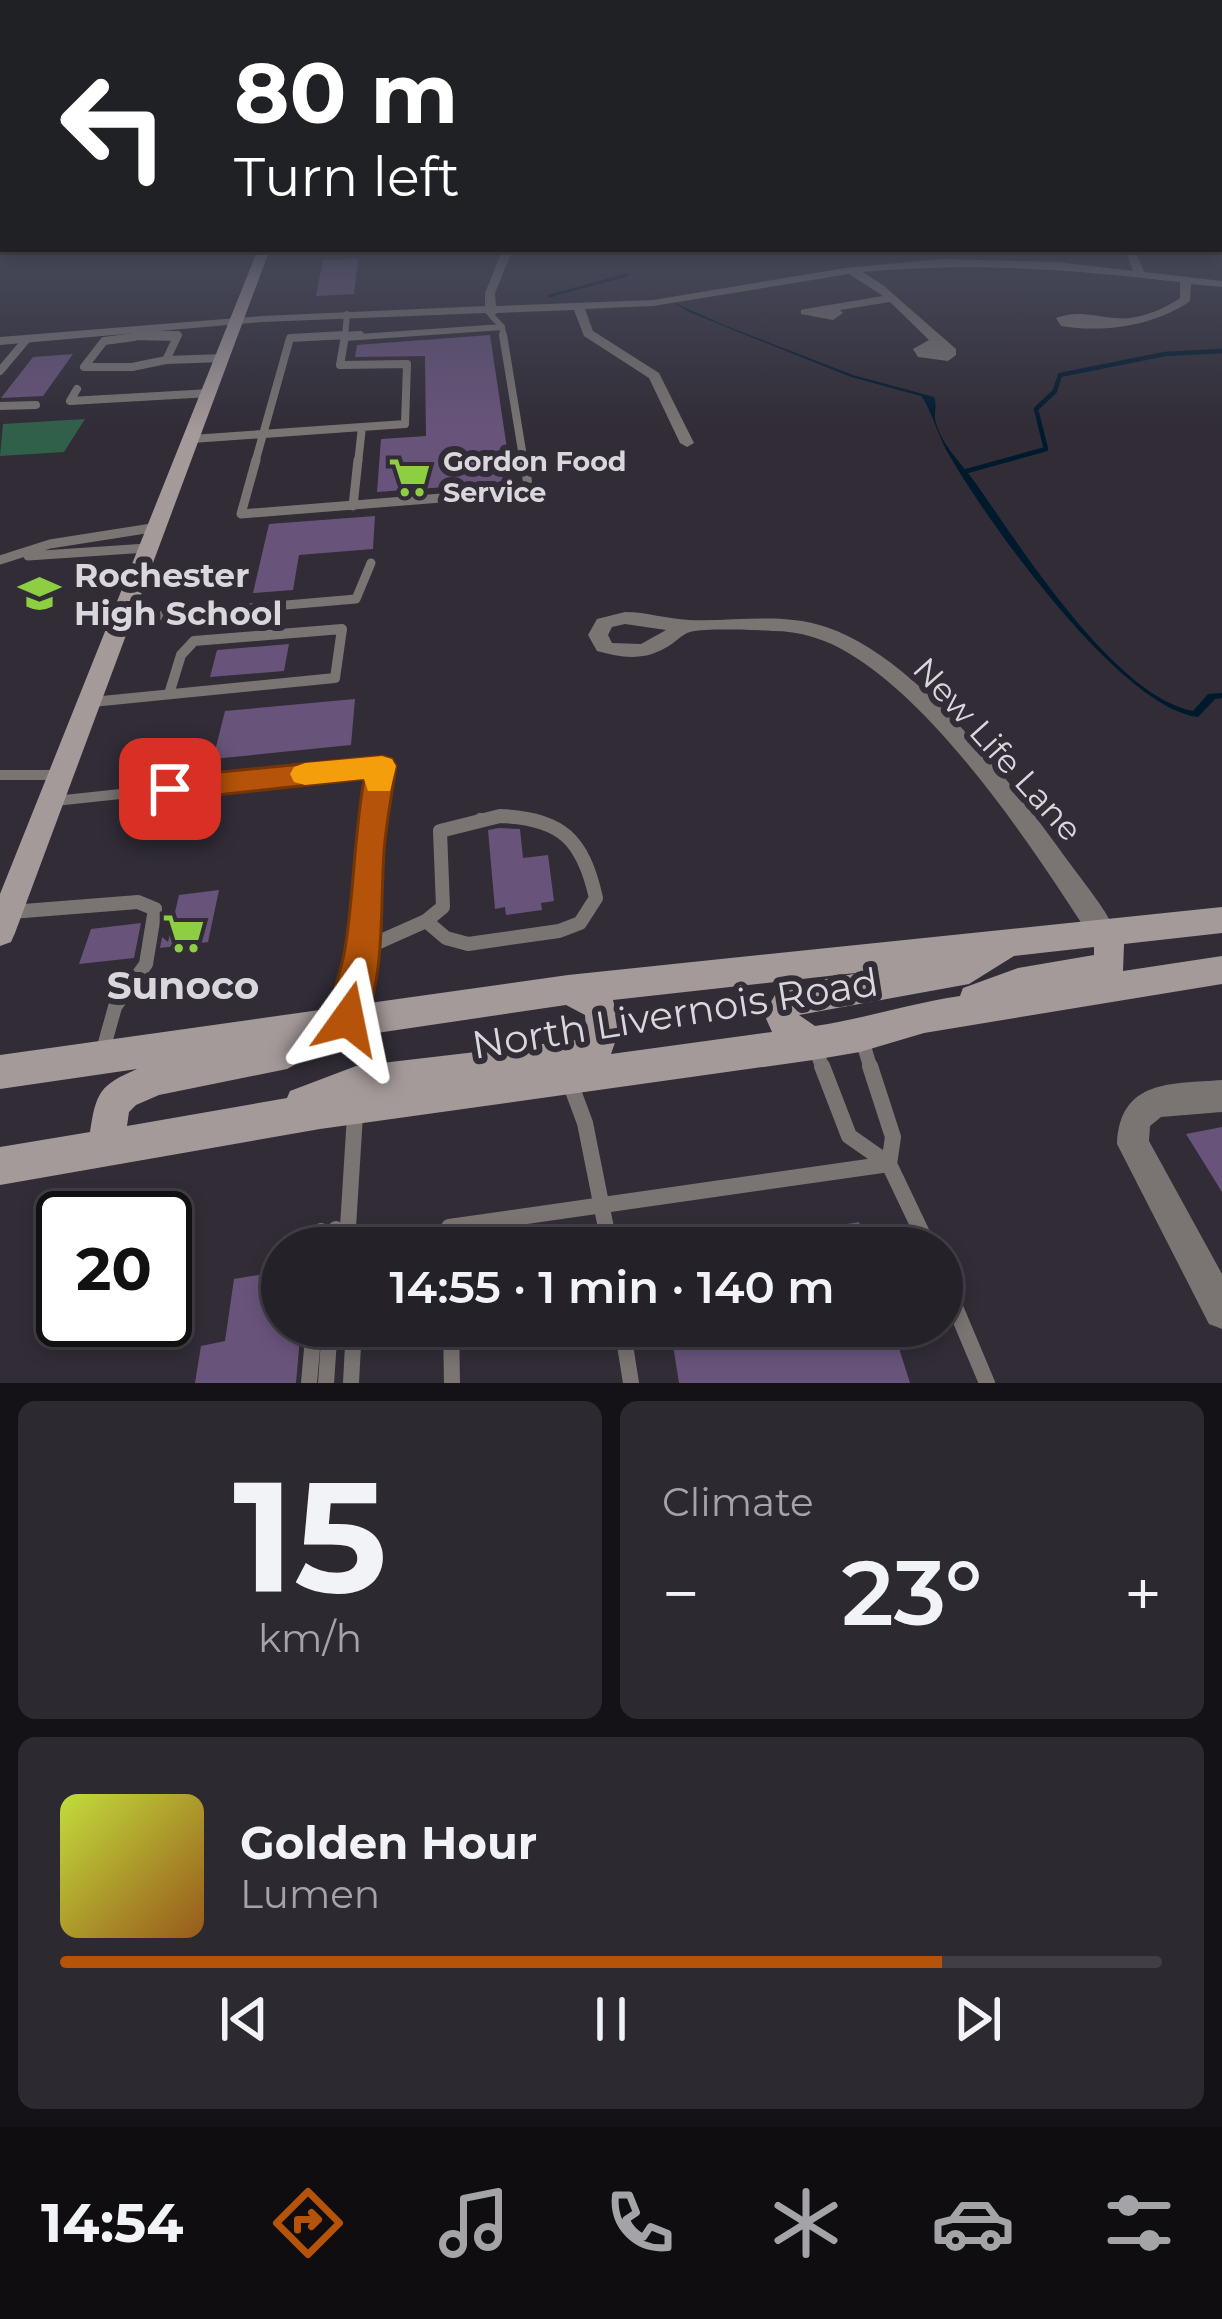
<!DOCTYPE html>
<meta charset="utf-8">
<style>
:root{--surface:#252128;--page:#2d2930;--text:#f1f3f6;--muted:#a3a3a8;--line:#423e45;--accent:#b45309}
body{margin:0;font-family:Montserrat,sans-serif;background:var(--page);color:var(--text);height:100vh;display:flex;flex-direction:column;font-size:45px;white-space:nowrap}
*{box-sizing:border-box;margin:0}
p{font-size:39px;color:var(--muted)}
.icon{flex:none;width:66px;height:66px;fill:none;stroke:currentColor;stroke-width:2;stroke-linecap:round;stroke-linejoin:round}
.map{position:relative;height:1383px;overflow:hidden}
.details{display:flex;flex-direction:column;gap:18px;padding:18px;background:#141216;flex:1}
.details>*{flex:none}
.top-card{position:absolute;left:0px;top:0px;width:1224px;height:252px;box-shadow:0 6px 18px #0003,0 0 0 3px var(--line);background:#202124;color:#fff;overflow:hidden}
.speed{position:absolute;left:36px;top:1191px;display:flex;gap:24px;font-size:60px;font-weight:700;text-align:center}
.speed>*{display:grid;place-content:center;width:156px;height:156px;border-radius:50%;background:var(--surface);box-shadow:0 6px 18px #0003,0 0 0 3px var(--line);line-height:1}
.speed .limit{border:6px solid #111;border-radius:18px;background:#fff;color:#111}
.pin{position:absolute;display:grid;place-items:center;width:102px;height:102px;color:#fff;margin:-51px;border-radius:24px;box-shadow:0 6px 18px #0006}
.me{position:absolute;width:132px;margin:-66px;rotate:12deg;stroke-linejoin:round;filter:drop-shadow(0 0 9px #0008)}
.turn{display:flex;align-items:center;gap:42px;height:252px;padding:0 36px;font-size:54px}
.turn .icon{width:156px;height:156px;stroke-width:2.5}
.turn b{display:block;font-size:84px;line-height:102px}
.big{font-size:90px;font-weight:600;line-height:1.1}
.details .card{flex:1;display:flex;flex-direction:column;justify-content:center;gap:18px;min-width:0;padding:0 42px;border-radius:18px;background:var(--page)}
.details .dial{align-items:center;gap:0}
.dial b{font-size:156px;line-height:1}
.song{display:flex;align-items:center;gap:36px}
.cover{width:144px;height:144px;border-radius:18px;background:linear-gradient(135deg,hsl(70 70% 55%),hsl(30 70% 35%))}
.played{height:12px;border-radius:6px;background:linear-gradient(90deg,var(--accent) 80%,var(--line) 80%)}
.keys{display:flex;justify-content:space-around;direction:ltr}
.heat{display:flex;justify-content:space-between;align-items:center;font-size:66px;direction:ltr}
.details .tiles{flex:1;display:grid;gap:18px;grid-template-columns:1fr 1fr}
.card:last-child{grid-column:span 2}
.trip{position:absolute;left:261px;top:1227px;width:702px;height:120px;border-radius:60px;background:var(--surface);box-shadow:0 6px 18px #0003,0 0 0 3px var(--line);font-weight:600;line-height:120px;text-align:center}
.menu{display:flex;height:192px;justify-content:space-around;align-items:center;background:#0f0d10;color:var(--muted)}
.menu .icon{width:84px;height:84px}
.menu .active{color:var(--accent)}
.menu b{font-size:54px;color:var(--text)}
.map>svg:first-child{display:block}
.green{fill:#31604a}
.water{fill:#001a2d}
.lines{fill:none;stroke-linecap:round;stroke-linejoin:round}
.stream-far1{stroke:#001a2d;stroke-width:3}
.stream{stroke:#001a2d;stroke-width:4.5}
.building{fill:#68547b}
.lane-far5{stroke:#7a7473;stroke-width:6}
.lane-far4{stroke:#7a7473;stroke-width:8}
.lane-far3{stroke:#7a7473;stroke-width:9}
.lane-far2{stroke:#7a7473;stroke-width:10}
.lane-far1{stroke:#7a7473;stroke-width:14}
.lane{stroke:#7a7473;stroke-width:16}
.street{fill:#7a7473;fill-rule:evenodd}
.secondary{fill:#a59a9a;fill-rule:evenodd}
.route{fill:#b45309;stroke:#753606;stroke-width:3}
.slow{fill:#f59e0b}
.labels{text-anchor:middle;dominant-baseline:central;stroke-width:12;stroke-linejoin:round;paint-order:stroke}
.far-poi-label{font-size:27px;font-weight:bold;fill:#d9d6dc;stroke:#312c36;text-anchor:start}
.poi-label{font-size:33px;font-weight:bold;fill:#d9d6dc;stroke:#312c36;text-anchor:start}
.street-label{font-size:33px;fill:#d9d6dc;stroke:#312c36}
.near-poi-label{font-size:39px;font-weight:bold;fill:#d9d6dc;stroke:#312c36}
.near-street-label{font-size:39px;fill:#d9d6dc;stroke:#312c36}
</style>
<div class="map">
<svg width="1222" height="1383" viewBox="0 0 1222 1383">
<rect width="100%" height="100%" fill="#312c36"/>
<path class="green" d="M85 419 64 452 0 456 3 424Z"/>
<path class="water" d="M583 249 671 301 724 325 853 375 934 397C938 407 933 413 936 423 942 446 964 466 977 485 1021 548 1115 696 1193 711L1208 694 1222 693V698L1215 699 1198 717C1120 708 986 520 948 453 940 439 928 403 921 396L851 377 691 313Z"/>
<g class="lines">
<path class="stream-far1" d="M549 296 627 275"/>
<path class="stream" d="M967 471 1046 449 1036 409 1055 391 1060 375 1165 354 1222 351"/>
</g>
<path class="building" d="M358 259 354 294 316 296 323 260Z
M490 335 512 482 377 492 381 439 426 436 425 356 355 357 357 345Z
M73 354 43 396 1 398 33 357Z
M375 516 373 549 299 555 293 590 253 593 269 524Z
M289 644 284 671 210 677 217 650Z
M355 699 351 745 213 759 225 711Z
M499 828 520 829 523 858 548 855 554 901 541 903 542 910 506 915 505 907 495 909 488 830Z
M219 890 208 942 160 948 162 937 168 942 179 895Z
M141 923 134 958 79 964 91 929Z
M1222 1127V1192L1186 1134Z
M859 1222 867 1248H762V1239Z
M282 1271V1326H301L296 1383H195L201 1346 225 1341 234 1279Z
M670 1326H892L910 1383H679Z"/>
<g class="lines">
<path class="lane-far5" d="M491 315 502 327 504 338
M136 331 134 337 176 338
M125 338 134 337
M290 338 345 336 347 314
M345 338 502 327"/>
<path class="lane-far4" d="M135 335H174
M178 335 166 360 223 358
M503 335 524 463
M134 337 104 341 84 367H132L166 360
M0 371 27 339
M77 389 70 401 210 393
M0 406 36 405
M192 439 362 427
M255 463 290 338 345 335
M358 463 362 427 405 424 407 364 340 365 345 336 360 335"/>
<path class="lane-far3" d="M256 460 241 514 529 491 524 460
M353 506 358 460
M28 556 147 548
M0 560 50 544 158 527
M122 619 356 599 371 563"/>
<path class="lane-far2" d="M122 619 145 617
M92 702 335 678 342 629 194 641 181 655 169 694
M0 775H57
M55 801 382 766 375 818
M480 818H529"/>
<path class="lane-far1" d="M500 816C562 818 583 840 596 898L580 923 559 931 468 944 446 938 426 921 443 907 440 831Z
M11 912 138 902 155 909 146 964 115 1007 103 1050
M363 949 426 921
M349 1016 375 815
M862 1040 871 1069
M815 1047 823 1069"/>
<path class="lane" d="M822 1066 849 1136 889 1164 929 1248
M870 1066 893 1137 889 1164
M569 1080 585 1123 610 1248
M348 1227 355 1115
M320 1248 321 1231
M335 1248 336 1229
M449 1248V1227L889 1164
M942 1276 987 1383
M451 1326 452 1383
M622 1326 631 1383
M309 1383 314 1326
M326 1383 330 1326
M351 1383 354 1326"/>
<path class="street" d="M503 249H513L495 293 496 306 653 300 845 268 943 259 1058 262 1133 271 1128 257 1118 249 1136 253 1144 272 1222 281V287L1191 284 1190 301C1155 326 1103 333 1061 326L1056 318C1076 310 1094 316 1115 318 1135 321 1163 310 1180 298V282C1068 269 975 262 863 272L884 286 956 349V355L948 361 918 357 913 349 929 340 890 302 840 310 843 313 833 320 801 314V310L805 309 883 296 849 274 653 306 585 309 593 331 659 373 694 443 687 447 680 443 649 378 584 336 574 310 497 313 491 318 485 313 262 322 0 345V337L262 316 485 306V293Z
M625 612C647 612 667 619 689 620 734 622 782 612 826 627 918 658 1013 785 1068 861 1084 883 1103 905 1115 930L1111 938 1101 942 1091 938C1034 849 941 709 850 654 826 639 800 631 772 631 753 630 707 628 690 632 682 634 675 643 667 647 644 661 622 658 597 651L588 635 597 619ZM625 624 666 630 641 644 612 643 608 635 612 627Z
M1222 1080V1112L1161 1117 1150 1126 1149 1141 1222 1274V1329L1209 1324 1117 1144C1120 1079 1171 1084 1222 1080Z"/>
<path class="secondary" d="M258 249H270L15 933 11 942 0 946V894Z
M1222 907V933L1124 944 1123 971 1222 956V984L924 1033 860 1052 813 1060 320 1129 0 1185V1147L90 1132C96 1092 100 1085 137 1069L0 1089V1055L568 975ZM1094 947V955L1018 968 963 988 960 996C911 1003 864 1019 815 1026L799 1015 969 984 1014 956ZM864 972 779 988 764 1014 772 1032 611 1054 620 1028 613 1000ZM566 1005 585 1015 586 1031 577 1040 356 1066 290 1091 287 1098 127 1126 129 1112 136 1105 159 1095 287 1069 343 1038Z"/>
</g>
<linearGradient id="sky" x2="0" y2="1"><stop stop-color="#1b181e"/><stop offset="0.55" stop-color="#484b5d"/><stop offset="1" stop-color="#484b5d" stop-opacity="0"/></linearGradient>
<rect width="1222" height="431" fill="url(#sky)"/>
<path class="route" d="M382 756 392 759 396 766C392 795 386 824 384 852 380 911 386 976 361 1032L348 1037 335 1032C324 1007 341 975 345 949 354 893 354 836 364 779L170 800 159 797 154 789 159 781 170 777Z"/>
<path class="slow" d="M382 756 392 759 396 766 390 791H368L364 779 305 785 294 782 290 774 294 767 305 763Z"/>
<defs>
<symbol id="supermarket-bare" viewBox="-9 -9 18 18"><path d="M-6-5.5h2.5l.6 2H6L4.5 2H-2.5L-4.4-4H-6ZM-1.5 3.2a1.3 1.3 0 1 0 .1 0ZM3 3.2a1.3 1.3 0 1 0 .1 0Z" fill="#8ece43" stroke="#312c36" stroke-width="2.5" paint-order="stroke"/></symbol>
<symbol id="school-bare" viewBox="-9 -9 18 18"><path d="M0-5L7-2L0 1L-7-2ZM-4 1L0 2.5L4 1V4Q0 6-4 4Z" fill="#8ece43" stroke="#312c36" stroke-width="2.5" paint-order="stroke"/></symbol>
</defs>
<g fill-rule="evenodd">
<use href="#supermarket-bare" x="380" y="448" width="59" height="59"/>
<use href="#school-bare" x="10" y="564" width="59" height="59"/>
<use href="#supermarket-bare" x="154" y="904" width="59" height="59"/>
</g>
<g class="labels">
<g class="far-poi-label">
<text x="443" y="461">Gordon Food<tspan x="443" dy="31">Service</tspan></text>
</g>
<g class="poi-label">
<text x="74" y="575">Rochester<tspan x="74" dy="38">High School</tspan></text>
</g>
<g class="street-label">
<text transform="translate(998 749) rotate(48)">New Life Lane</text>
</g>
<g class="near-poi-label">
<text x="183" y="985">Sunoco</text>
</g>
<g class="near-street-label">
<text transform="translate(675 1013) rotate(-9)">North Livernois Road</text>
</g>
</g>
</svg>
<div class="speed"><div class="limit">20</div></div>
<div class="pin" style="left:170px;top:789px;background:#d93025"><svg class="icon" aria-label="arrive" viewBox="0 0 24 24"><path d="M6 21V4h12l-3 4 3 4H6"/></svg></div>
<svg class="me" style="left:348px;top:1019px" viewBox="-20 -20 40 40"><path d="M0-17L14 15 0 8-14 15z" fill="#b45309" stroke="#fff" stroke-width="4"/></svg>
<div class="trip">14:55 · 1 min · 140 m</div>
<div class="top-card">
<div class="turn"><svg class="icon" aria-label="left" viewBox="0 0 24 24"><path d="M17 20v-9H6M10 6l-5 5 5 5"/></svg><div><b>80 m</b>Turn left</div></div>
</div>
</div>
<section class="details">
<div class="tiles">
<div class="card dial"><b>15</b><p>km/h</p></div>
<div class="card"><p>Climate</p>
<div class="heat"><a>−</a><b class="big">23°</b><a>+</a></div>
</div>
<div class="card">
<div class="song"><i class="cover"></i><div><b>Golden Hour</b><p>Lumen</p></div></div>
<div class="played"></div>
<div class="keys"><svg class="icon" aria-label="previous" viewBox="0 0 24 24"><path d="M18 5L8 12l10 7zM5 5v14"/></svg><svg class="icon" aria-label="pause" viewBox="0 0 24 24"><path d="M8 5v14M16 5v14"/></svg><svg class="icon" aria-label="next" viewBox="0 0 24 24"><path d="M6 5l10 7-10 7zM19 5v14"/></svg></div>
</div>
</div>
</section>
<nav class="menu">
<b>14:54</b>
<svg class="icon active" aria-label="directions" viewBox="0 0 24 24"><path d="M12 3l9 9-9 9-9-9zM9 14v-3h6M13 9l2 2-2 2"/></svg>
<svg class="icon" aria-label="music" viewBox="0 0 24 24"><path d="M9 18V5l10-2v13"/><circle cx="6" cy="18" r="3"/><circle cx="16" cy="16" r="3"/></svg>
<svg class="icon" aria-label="phone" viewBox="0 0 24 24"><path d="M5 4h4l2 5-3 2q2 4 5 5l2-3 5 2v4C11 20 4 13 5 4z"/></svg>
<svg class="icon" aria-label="climate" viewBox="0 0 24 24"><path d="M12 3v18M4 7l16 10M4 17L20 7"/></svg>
<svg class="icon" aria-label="car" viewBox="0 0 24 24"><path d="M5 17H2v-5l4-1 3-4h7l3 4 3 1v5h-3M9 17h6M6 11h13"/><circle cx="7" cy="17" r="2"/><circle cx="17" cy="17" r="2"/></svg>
<svg class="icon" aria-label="filters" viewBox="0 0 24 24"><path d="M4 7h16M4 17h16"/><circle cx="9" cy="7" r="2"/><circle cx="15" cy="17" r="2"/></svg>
</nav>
